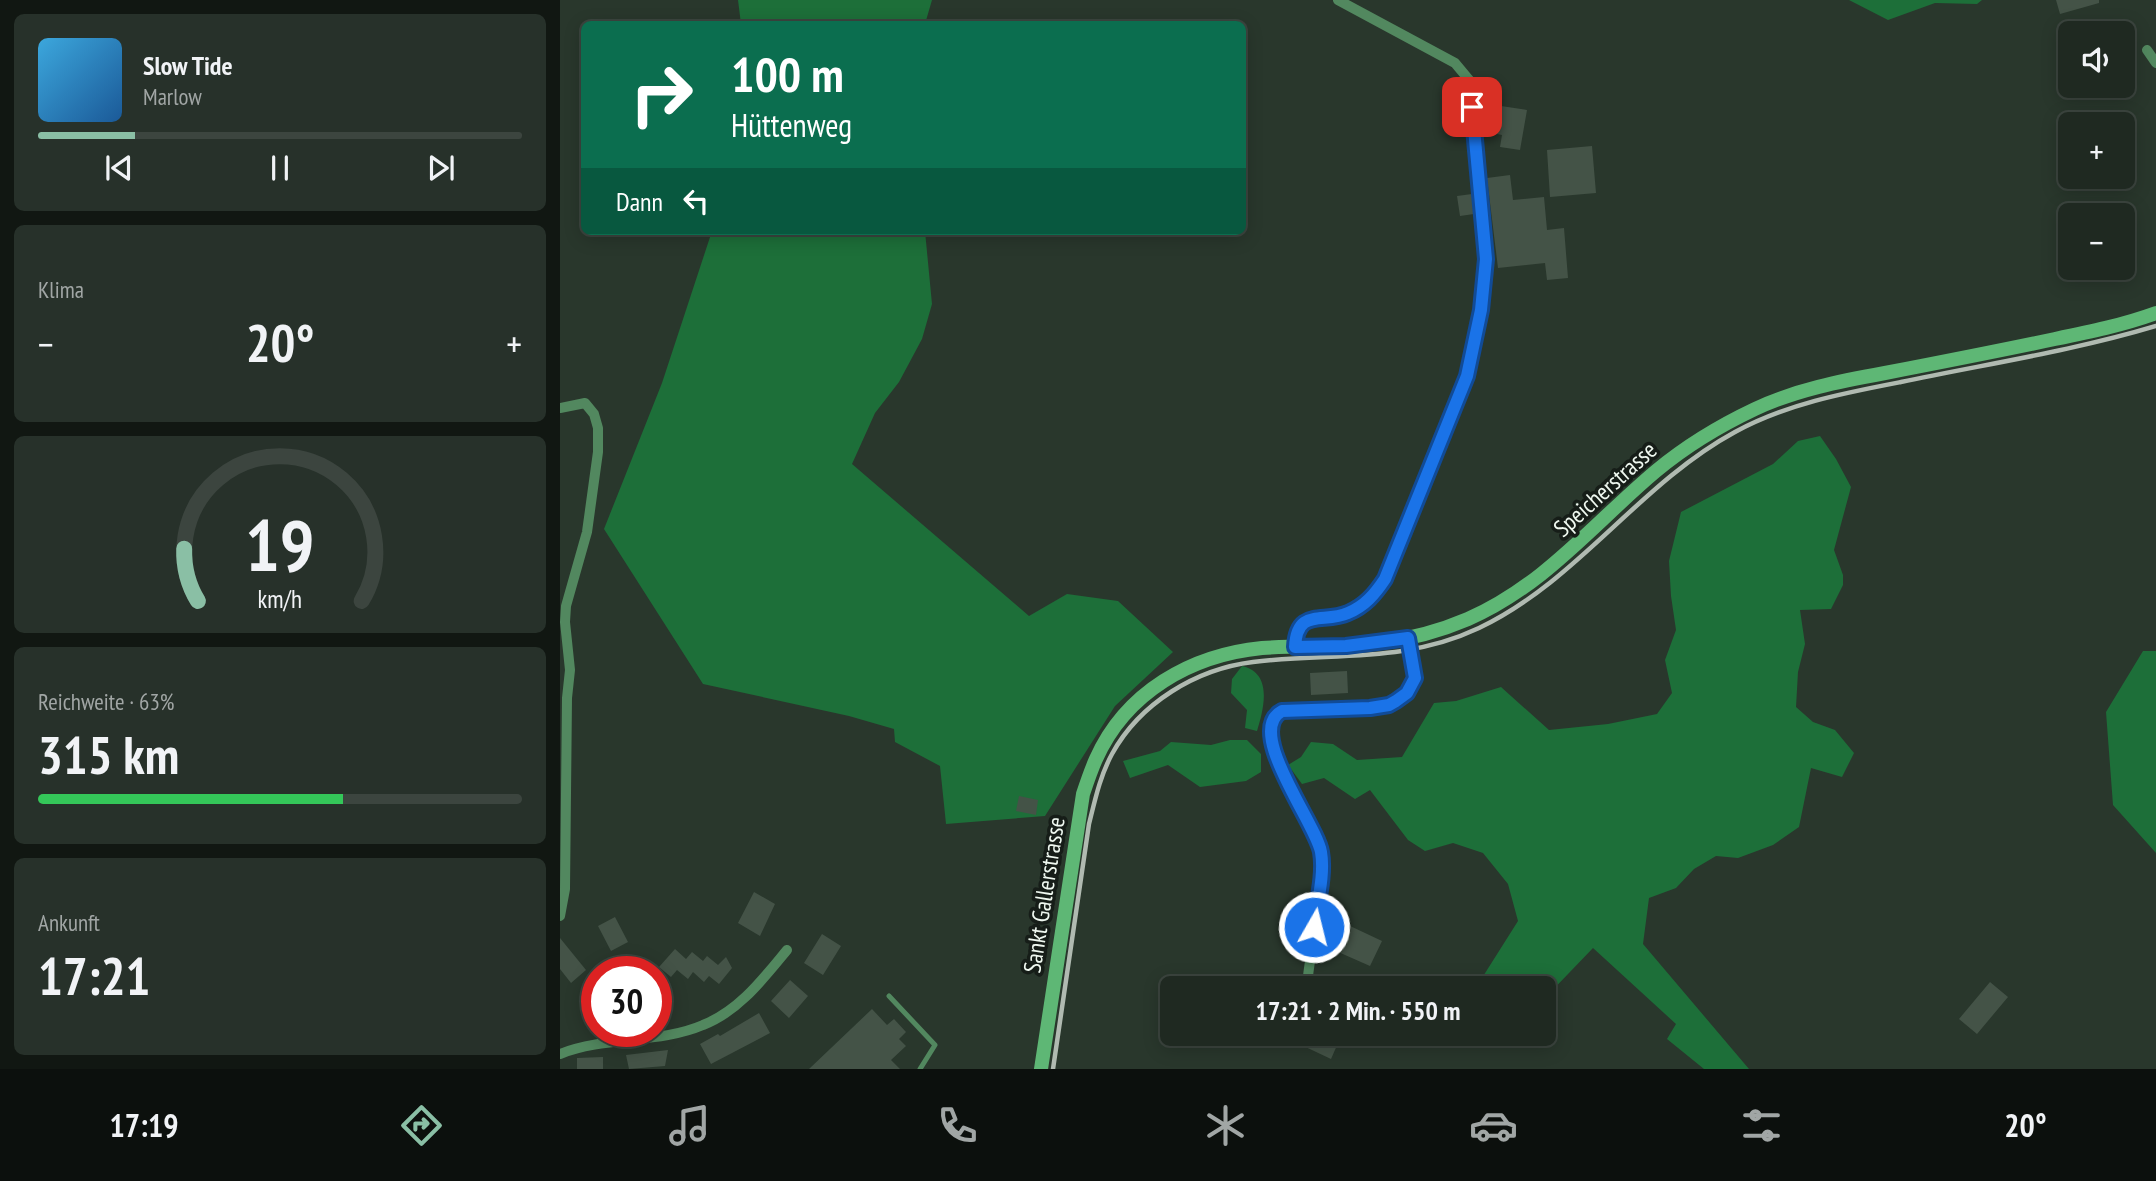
<!DOCTYPE html>
<html lang="de">
<meta charset="utf-8">
<style>
:root{--surface:#1f2921;--page:#27312a;--text:#f1f3f6;--muted:#a1a6a5;--line:#3c453f;--accent:#8abfa5}
body{margin:0;font-family:"PT Sans Narrow",sans-serif;background:var(--page);color:var(--text);height:100vh;display:flex;flex-direction:column;font-size:26px;white-space:nowrap}
*{box-sizing:border-box;margin:0}
p{font-size:23px;color:var(--muted)}
.icon{flex:none;width:38px;height:38px;fill:none;stroke:currentColor;stroke-width:2;stroke-linecap:round;stroke-linejoin:round}
.map{position:relative;flex:1;overflow:hidden}
.details{display:flex;flex-direction:column;gap:14px;padding:14px;background:#111712;width:560px}
.details>*{flex:none}
.hud{position:absolute;left:21px;top:21px;width:665px;height:214px;border-radius:10px;box-shadow:0 4px 18px #0003,0 0 0 2px var(--line);background:#0b6e4f;color:#fff;overflow:hidden}
.controls{position:absolute;left:1498px;top:21px;display:grid;gap:14px}
.controls a{display:grid;place-items:center;width:77px;height:77px;border-radius:10px;background:var(--surface);box-shadow:0 4px 18px #0003,0 0 0 2px var(--line);font-size:35px}
.speed{position:absolute;left:21px;top:956px;display:flex;gap:14px;font-size:35px;font-weight:700;text-align:center}
.speed>*{display:grid;place-content:center;width:91px;height:91px;border-radius:50%;background:var(--surface);box-shadow:0 4px 18px #0003,0 0 0 2px var(--line);line-height:1}
.speed .limit{border:10px solid #d22;background:#fff;color:#111}
.pin{position:absolute;display:grid;place-items:center;width:60px;height:60px;color:#fff;margin:-30px;border-radius:14px;box-shadow:0 4px 10px #0006}
.me{position:absolute;width:77px;margin:-38px;rotate:8deg;stroke-linejoin:round;filter:drop-shadow(0 0 5px #0008)}
.turn{display:flex;align-items:center;gap:24px;height:147px;padding:0 35px;font-size:32px}
.turn .icon{width:91px;height:91px;stroke-width:2.5}
.turn b{display:block;font-size:49px;line-height:60px}
.then{display:flex;align-items:center;height:66px;padding:0 35px;background:#0003;gap:14px;font-size:26px}
.big{font-size:52px;font-weight:600;line-height:1.1}
.details .widget{flex:1;display:flex;flex-direction:column;justify-content:center;gap:10px;min-width:0;padding:0 24px;border-radius:10px;background:var(--page)}
.details .dial{align-items:center;gap:0}
.dial svg{height:182px;overflow:visible;fill:none;stroke:var(--line);stroke-width:7;stroke-linecap:round;text-anchor:middle}
.dial text{fill:var(--text);stroke:none}
.song{display:flex;align-items:center;gap:21px}
.cover{width:84px;height:84px;border-radius:10px;background:linear-gradient(135deg,hsl(200 70% 55%),hsl(210 70% 35%))}
.played{height:7px;border-radius:4px;background:linear-gradient(90deg,var(--accent) 20%,var(--line) 20%)}
.keys{display:flex;justify-content:space-around;direction:ltr}
.heat{display:flex;justify-content:space-between;align-items:center;font-size:38px;direction:ltr}
.charge{height:10px;border-radius:5px;background:linear-gradient(90deg,#34c759 63%,var(--line) 0)}
.trip{position:absolute;left:600px;top:976px;width:396px;height:70px;border-radius:10px;background:var(--surface);box-shadow:0 4px 18px #0003,0 0 0 2px var(--line);font-weight:600;line-height:70px;text-align:center}
.menu{display:flex;height:112px;justify-content:space-around;align-items:center;background:#0c100d;color:var(--muted)}
.menu .icon{width:49px;height:49px}
.menu .selected{color:var(--accent)}
.menu b{font-size:32px;color:var(--text)}
main{display:flex;flex:1;min-height:0}
.map>svg:first-child{display:block}
.green{fill:#1d6f39}
.building{fill:#445347}
.lines{fill:none;stroke-linecap:round;stroke-linejoin:round}
.lane{stroke:#52885f;stroke-width:5}
.street{stroke:#52885f;stroke-width:10}
.secondary{stroke:#5eb775;stroke-width:14}
.rail{stroke:#b0bab1;stroke-width:4.5}
.route-casing{stroke:#114b97;stroke-width:18}
.route{stroke:#1a73e8;stroke-width:12}
.labels{text-anchor:middle;dominant-baseline:central;stroke-width:7;stroke-linejoin:round;paint-order:stroke}
.street-label{font-size:24px;fill:#eff8f0;stroke:#161d18}
</style>
<main>
<section class="details">
<div class="widget">
<div class="song"><i class="cover"></i><div><b>Slow Tide</b><p>Marlow</p></div></div>
<div class="played"></div>
<div class="keys"><svg class="icon" aria-label="previous" viewBox="0 0 24 24"><path d="M18 5L8 12l10 7zM5 5v14"/></svg><svg class="icon" aria-label="pause" viewBox="0 0 24 24"><path d="M8 5v14M16 5v14"/></svg><svg class="icon" aria-label="next" viewBox="0 0 24 24"><path d="M6 5l10 7-10 7zM19 5v14"/></svg></div>
</div>
<div class="widget"><p>Klima</p>
<div class="heat"><a>−</a><b class="big">20°</b><a>+</a></div>
</div>
<div class="widget dial"><svg viewBox="0 0 100 80">
<path d="M14 69A42 42 0 1 1 86 69"/>
<path d="M14 69A42 42 0 0 1 8 46" stroke="#8abfa5"/>
<text x="50" y="56" font-size="32" font-weight="700">19</text>
<text x="50" y="72" font-size="11">km/h</text>
</svg></div>
<div class="widget"><p>Reichweite · 63%</p><b class="big">315 km</b><div class="charge"></div></div>
<div class="widget"><p>Ankunft</p><b class="big">17:21</b></div>
</section>
<div class="map">
<svg width="1596" height="1069" viewBox="0 0 1596 1069">
<rect width="100%" height="100%" fill="#29372c"/>
<path class="green" d="M178 0H372L365 24H181Z
M1289 0H1422L1417 4 1375 3 1328 20Z
M152 231H365L372 304 362 339 339 382 315 413 292 464 469 616 507 594 558 601 613 652 555 706 485 816 386 824 380 766 335 742 334 729 289 716 143 684 44 529 102 383Z
M1260 436 1276 459 1291 487 1274 550 1283 575V585L1271 609 1240 610 1245 644 1238 672 1236 707 1253 722 1275 730 1294 753 1282 777 1251 768 1239 827 1213 845 1178 858 1156 856 1134 869 1116 888 1089 898 1083 944 1189 1069H1144L1107 1039 1116 1024 1033 948 984 999V989H915L958 921 948 884 923 853 893 843 865 851 848 840 810 790 795 799 764 778 742 784 728 765 741 757 751 742 773 744 797 760 842 757 874 703 896 701 941 687 989 730 1048 724 1097 714 1112 693 1105 660 1116 630 1111 596 1109 561 1121 512 1213 464 1238 441Z
M1583 651H1596V853L1553 805 1546 712Z
M682 666C713 673 704 708 697 731L685 728 687 710 671 693 672 679Z
M670 740H687L701 754V772L686 781 640 787 608 765 570 778 563 761 600 751 611 742 651 745Z"/>
<path class="building" d="M1496 0H1539V3L1500 14Z
M941 106 967 110 960 150 940 147 942 135 937 134Z
M1032 146 1036 193 990 197 987 150Z
M950 175 953 200 984 197 987 230 1004 228 1008 278 987 280 985 263 938 268 927 178Z
M912 194 914 214 900 216 897 196Z
M787 671 788 693 751 695 750 673Z
M459 796 478 800 476 815 456 811Z
M194 892 215 904 200 936 178 923Z
M55 917 68 942 51 951 38 926Z
M788 925 822 941 810 966 776 951Z
M262 934 281 946 263 975 244 963Z
M0 938 26 970 11 983 0 969Z
M115 949 126 959 132 952 143 961 147 956 158 965 166 957 172 968 159 984 149 976 144 982 133 972 128 979 117 970 111 977 99 967Z
M230 980 248 996 229 1018 211 1001Z
M1430 982 1448 997 1417 1034 1399 1019Z
M312 1009 327 1025 334 1019 346 1032 339 1039 346 1046 331 1060 340 1069H249Z
M199 1013 210 1033 151 1064 140 1044 158 1034 160 1036Z
M718 1034H782L771 1059Z
M108 1050 105 1066 69 1069 66 1055Z
M43 1057V1069H17V1058Z"/>
<g class="lines">
<path class="lane" d="M329 996 375 1045 360 1069"/>
<path class="street" d="M1587 50 1596 63
M0 408 25 403 34 414 38 428V452L27 532 6 606 5 622 10 670 7 698 5 889 0 916
M735 647 739 627C753 617 766 619 782 615 802 611 814 594 825 579L907 376 921 310 926 259 910 81 895 63 778 0
M743 989 748 976C752 940 769 868 757 836 748 811 685 731 722 711L810 708 837 701 847 693 855 678 848 638
M0 1054C45 1036 99 1044 143 1025 179 1011 203 979 227 950"/>
<path class="secondary" d="M481 1069 523 794C527 782 531 770 536 759 566 692 631 655 702 648 741 645 780 648 819 643 850 639 880 631 908 619 984 586 1034 523 1096 471 1126 446 1159 426 1195 409 1235 390 1281 381 1325 373 1382 362 1438 351 1495 339 1529 332 1563 325 1596 313"/>
<path class="rail" d="M493 1069 529 824C535 800 540 776 552 754 580 703 636 669 693 662 772 652 843 664 919 628 1018 581 1079 484 1175 432 1226 404 1284 393 1341 382 1426 364 1513 351 1596 326"/>
</g>
<g class="lines">
<defs>
<path id="route" d="M754 927C757 903 765 875 761 852 756 823 684 731 722 711L810 708 829 705 836 701 847 693 855 678 848 638 786 646 735 647C737 607 763 624 788 613 805 606 815 594 825 579L907 376 921 310 926 259 912 107"/>
</defs>
<use href="#route" class="route-casing"/>
<use href="#route" class="route"/>
</g>
<g class="labels">
<g class="street-label">
<text transform="translate(1045 489) rotate(-42)">Speicherstrasse</text>
<text transform="translate(484 895) rotate(-81)">Sankt Gallerstrasse</text>
</g>
</g>
</svg>
<div class="controls">
<a><svg class="icon" aria-label="sound" viewBox="0 0 24 24"><path d="M4 9h4l5-4v14l-5-4H4zM17 9q2 3 0 6"/></svg></a>
<a>+</a>
<a>−</a>
</div>
<div class="speed"><div class="limit">30</div></div>
<div class="pin" style="left:912px;top:107px;background:#d93025"><svg class="icon" aria-label="arrive" viewBox="0 0 24 24"><path d="M6 21V4h12l-3 4 3 4H6"/></svg></div>
<svg class="me" style="left:754px;top:927px" viewBox="-20 -20 40 40"><circle r="17" fill="#1a73e8" stroke="#fff" stroke-width="3"/><path d="M0-11L8 9 0 5-8 9z" fill="#fff"/></svg>
<div class="trip">17:21 · 2 Min. · 550 m</div>
<div class="hud">
<div class="turn"><svg class="icon" aria-label="right" viewBox="0 0 24 24"><path d="M7 20v-9h11M14 6l5 5-5 5"/></svg><div><b>100 m</b>Hüttenweg</div></div>
<div class="then">Dann<svg class="icon" aria-label="left" viewBox="0 0 24 24"><path d="M17 20v-9H6M10 6l-5 5 5 5"/></svg></div>
</div>
</div>
</main>
<nav class="menu">
<b>17:19</b>
<svg class="icon selected" aria-label="directions" viewBox="0 0 24 24"><path d="M12 3l9 9-9 9-9-9zM9 14v-3h6M13 9l2 2-2 2"/></svg>
<svg class="icon" aria-label="music" viewBox="0 0 24 24"><path d="M9 18V5l10-2v13"/><circle cx="6" cy="18" r="3"/><circle cx="16" cy="16" r="3"/></svg>
<svg class="icon" aria-label="phone" viewBox="0 0 24 24"><path d="M5 4h4l2 5-3 2q2 4 5 5l2-3 5 2v4C11 20 4 13 5 4z"/></svg>
<svg class="icon" aria-label="climate" viewBox="0 0 24 24"><path d="M12 3v18M4 7l16 10M4 17L20 7"/></svg>
<svg class="icon" aria-label="car" viewBox="0 0 24 24"><path d="M5 17H2v-5l4-1 3-4h7l3 4 3 1v5h-3M9 17h6M6 11h13"/><circle cx="7" cy="17" r="2"/><circle cx="17" cy="17" r="2"/></svg>
<svg class="icon" aria-label="filters" viewBox="0 0 24 24"><path d="M4 7h16M4 17h16"/><circle cx="9" cy="7" r="2"/><circle cx="15" cy="17" r="2"/></svg>
<b>20°</b>
</nav>
